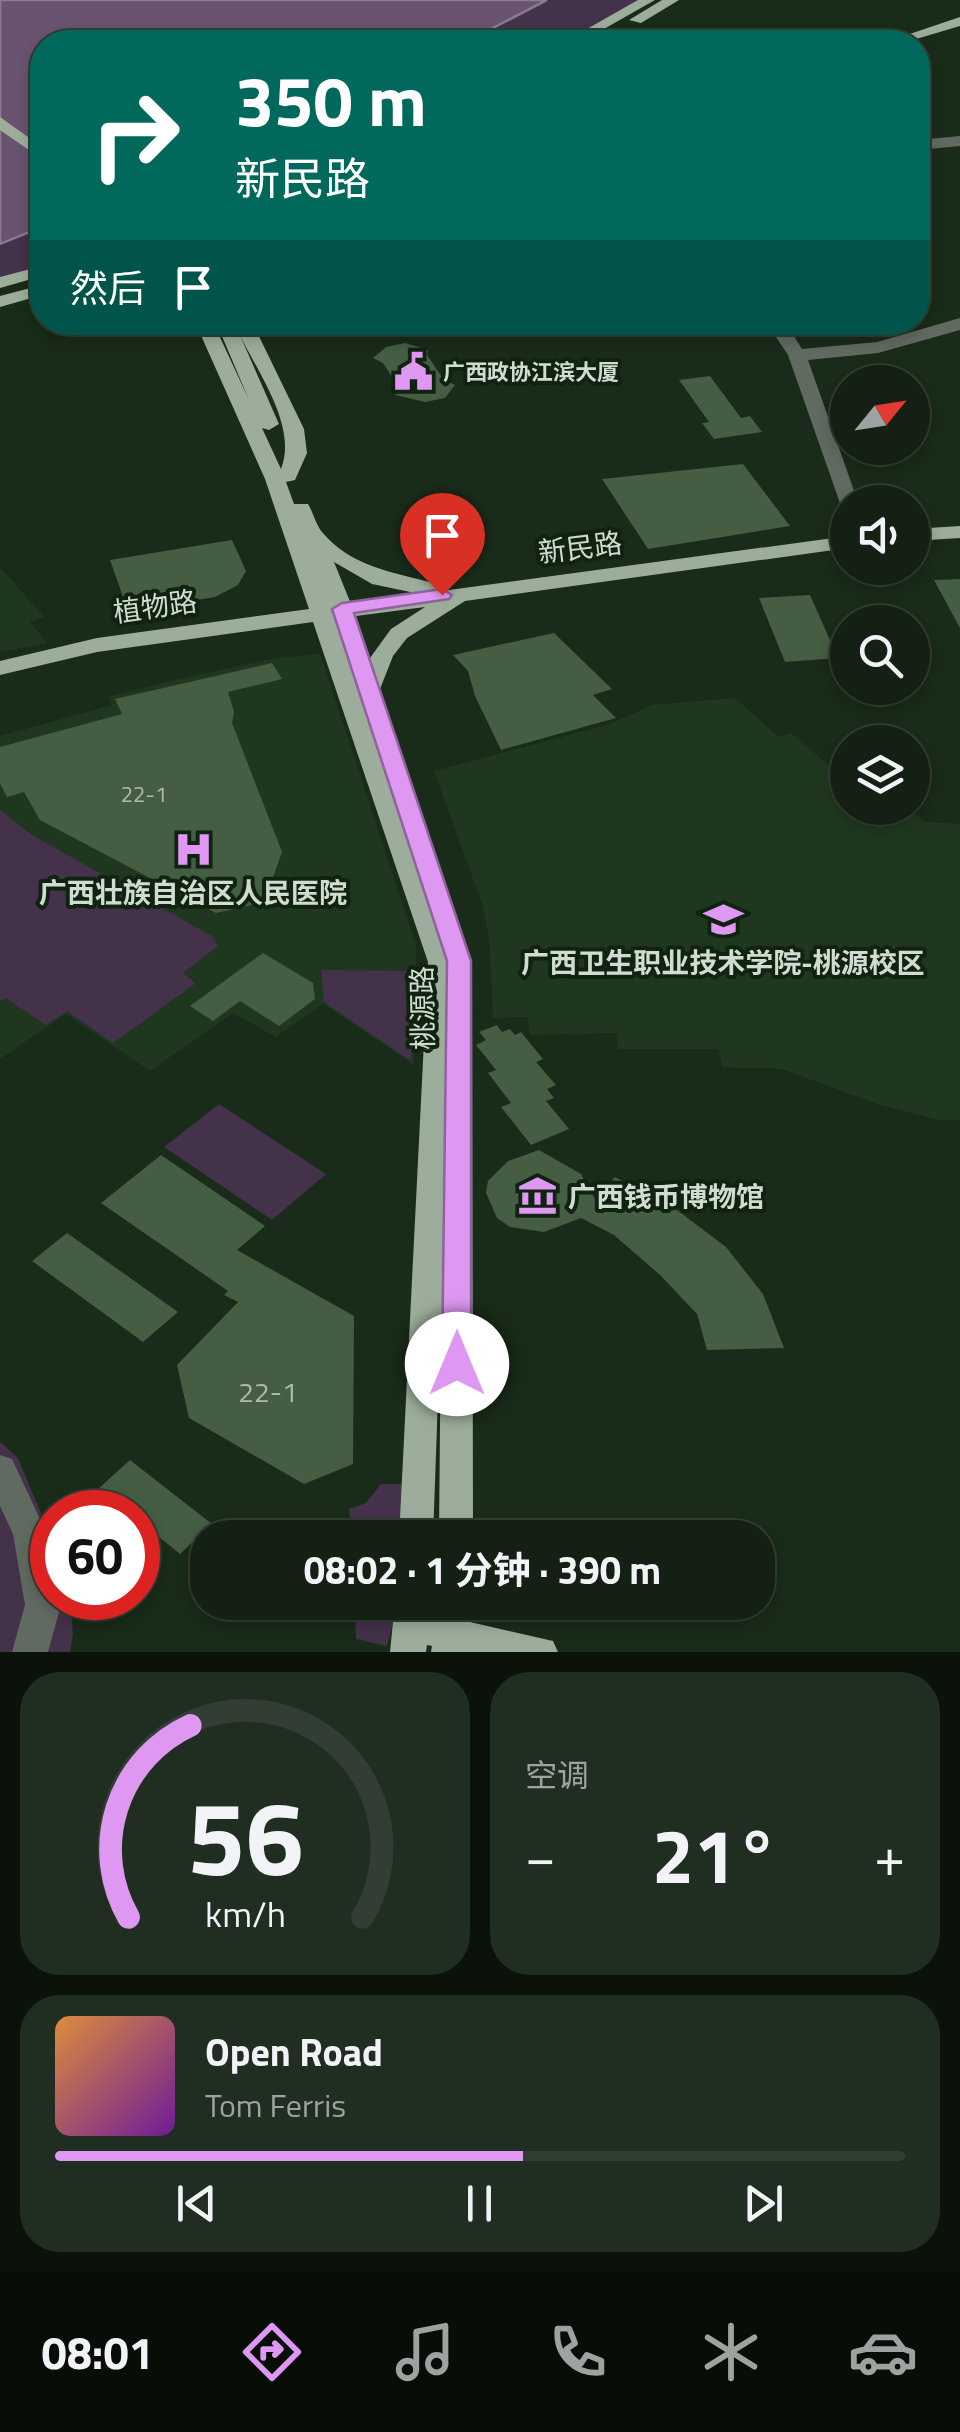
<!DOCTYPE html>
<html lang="zh">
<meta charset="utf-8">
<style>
:root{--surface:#132013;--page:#202d21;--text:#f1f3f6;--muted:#9da3a0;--line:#323e33;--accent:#de98f2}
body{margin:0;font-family:"Titillium Web","Noto Sans SC",sans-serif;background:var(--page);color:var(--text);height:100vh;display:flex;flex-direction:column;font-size:38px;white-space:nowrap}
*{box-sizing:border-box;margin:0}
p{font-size:32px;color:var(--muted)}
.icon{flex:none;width:55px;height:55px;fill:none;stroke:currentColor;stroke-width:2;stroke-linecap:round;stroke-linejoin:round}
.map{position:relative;height:1652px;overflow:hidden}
.side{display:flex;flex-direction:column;gap:20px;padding:20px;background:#0a120a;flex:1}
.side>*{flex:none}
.hud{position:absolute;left:30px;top:30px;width:900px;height:305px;border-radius:40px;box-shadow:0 5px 15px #0003,0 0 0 2px var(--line);background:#00695c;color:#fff;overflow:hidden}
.needle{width:65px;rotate:60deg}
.controls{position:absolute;left:830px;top:365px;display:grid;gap:20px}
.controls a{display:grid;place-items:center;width:100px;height:100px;border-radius:50%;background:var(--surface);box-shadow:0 5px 15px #0003,0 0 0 2px var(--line);font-size:50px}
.speed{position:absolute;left:30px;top:1490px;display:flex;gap:20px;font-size:50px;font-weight:700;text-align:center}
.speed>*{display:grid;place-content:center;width:130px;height:130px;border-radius:50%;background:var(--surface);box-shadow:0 5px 15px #0003,0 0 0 2px var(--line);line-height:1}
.speed .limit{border:15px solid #d22;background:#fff;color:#111}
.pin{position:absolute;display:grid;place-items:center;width:85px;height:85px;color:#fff;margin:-102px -42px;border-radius:50% 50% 50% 0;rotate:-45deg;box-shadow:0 0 10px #0007}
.pin .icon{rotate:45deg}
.me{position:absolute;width:110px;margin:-55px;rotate:0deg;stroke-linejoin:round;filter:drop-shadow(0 0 8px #0008)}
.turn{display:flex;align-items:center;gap:35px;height:210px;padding:0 40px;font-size:45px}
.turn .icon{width:130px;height:130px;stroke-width:2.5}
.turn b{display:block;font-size:70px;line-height:85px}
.then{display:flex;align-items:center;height:95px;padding:0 40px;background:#0003;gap:20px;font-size:38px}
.big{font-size:75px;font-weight:700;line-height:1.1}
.side .tile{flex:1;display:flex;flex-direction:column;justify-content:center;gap:15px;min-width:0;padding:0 35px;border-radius:40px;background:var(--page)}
.side .dial{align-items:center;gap:0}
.dial svg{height:260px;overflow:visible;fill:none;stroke:var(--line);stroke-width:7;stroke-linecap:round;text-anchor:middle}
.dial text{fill:var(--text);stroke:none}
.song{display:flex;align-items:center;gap:30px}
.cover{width:120px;height:120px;border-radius:15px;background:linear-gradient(135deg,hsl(30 70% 55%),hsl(280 70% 35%))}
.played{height:10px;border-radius:5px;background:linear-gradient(90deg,var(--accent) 55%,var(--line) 55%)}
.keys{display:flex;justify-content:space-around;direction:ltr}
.heat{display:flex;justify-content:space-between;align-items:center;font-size:55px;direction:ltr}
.side .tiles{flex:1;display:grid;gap:20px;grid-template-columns:1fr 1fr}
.tile:last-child{grid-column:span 2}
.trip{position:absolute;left:190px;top:1520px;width:585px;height:100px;border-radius:40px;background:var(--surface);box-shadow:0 5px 15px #0003,0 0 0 2px var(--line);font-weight:700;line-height:100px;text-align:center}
.menu{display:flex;height:160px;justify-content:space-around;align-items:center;background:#080d08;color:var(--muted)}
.menu .icon{width:70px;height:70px}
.menu .active{color:var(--accent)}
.menu b{font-size:45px;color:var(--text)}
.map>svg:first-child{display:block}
.built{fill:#1f371f}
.green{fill:#44314a}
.water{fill:#695370;stroke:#887c8d;stroke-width:2.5}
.building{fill:#445d43}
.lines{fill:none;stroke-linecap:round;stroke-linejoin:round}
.minor{fill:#616a61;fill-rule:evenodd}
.major{fill:#9cae9b;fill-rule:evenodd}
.route{fill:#de98f2;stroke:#90639d;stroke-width:2.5}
.labels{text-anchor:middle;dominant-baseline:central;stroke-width:8;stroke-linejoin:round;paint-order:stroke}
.far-poi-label{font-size:22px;font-weight:bold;fill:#d1dcd0;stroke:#102210;text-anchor:start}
.number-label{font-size:22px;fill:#aebcad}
.street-label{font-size:28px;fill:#d1dcd0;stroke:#102210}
.poi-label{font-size:28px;font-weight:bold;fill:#d1dcd0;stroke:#102210}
.near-number-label{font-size:28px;fill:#aebcad}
</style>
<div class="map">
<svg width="960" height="1652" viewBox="0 0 960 1652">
<rect width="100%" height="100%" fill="#192b19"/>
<path class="built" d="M0 567 44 617 30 622 47 643 0 652Z
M320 654 416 945 414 1065 323 1004 276 1037 233 1013 150 1071 66 1014 0 1059V736L112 705 108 697 166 682 277 658Z
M735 698 779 737 791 733 847 781 848 808H907L925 822 960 824V1120H939L880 1105 782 1069 723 1067 718 1049H618L616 1033 530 1035 527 1017 493 1018 489 937 482 904 434 771 610 724 652 705Z"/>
<path class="green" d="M547 0H648L571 42H466Z
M42 227V271L0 283V244Z
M0 810 32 835 212 936 218 946 183 973 196 983 113 1043 67 1011 46 1025 6 998 0 1001Z
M321 970 413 971 411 1061 324 1002Z
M219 1104 326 1174 272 1220 164 1147Z
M0 1442 18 1458 52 1540V1598H70L73 1634 70 1652H0Z
M381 1484H402V1537H351L349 1509 366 1503Z
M355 1603H398L387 1646 356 1639Z"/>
<path class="water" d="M0 0H547L466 42H42V227L0 244Z"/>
<path class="building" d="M405 343 428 350 427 355 444 380 455 385 445 398 425 402 395 395 399 388 383 363 373 358 386 347Z
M710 376 741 418 750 416 762 432 714 439 702 423 709 422 679 380Z
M743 464 790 526 648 549 602 479Z
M232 540 246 571 238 585 215 597 128 611 110 560Z
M960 579V628L934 580Z
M810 595 838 658 785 662 759 598Z
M554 633 612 689 593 695 616 718 501 750 475 696 468 671 453 655Z
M272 663 282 679 228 692 234 712 232 723 282 852 269 889 252 905 216 913 40 820 24 792 7 797 0 783V747L122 714 115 699Z
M263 953 313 983 315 999 279 1026 240 1001 213 1021 190 1006Z
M497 1025 502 1032 510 1029 515 1035 521 1032 543 1059 536 1062 556 1085 547 1089 554 1098 546 1101 569 1129 531 1145 501 1107 511 1103 488 1073 496 1070 476 1045 486 1040 479 1032Z
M539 1150 581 1174 595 1199 615 1177 669 1204 726 1247 763 1294 784 1348 707 1350 697 1314 660 1275 614 1235 581 1218 544 1232 510 1227 497 1218 486 1193 488 1181 508 1161Z
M161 1155 265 1226 237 1250 354 1316 353 1464 304 1484 189 1418 177 1365 238 1302 224 1295 228 1291 101 1203Z
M67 1233 178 1312 143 1342 32 1261Z
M130 1460 212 1524 180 1554 138 1520V1512H128L98 1489Z"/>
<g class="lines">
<path class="minor" d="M960 136V146L918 150V140Z
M960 318V330L878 353 808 360 858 502H848V508L841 506 788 355 766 322H785L802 349 877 342Z
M0 1455 12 1459 47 1534 52 1598H59L61 1605 48 1652H12L25 1605 13 1534 0 1506Z"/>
<path class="major" d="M638 0H655L581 42H564Z
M662 0H679L641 23 629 20Z
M960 17V26L906 42H886Z
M0 117 42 147V159L0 130Z
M42 266V276L0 288V277Z
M42 285V295L0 307V296Z
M195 322H213L249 400 216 322H252L304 429 307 453 295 480 286 482 294 504H308C313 512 316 525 322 532 350 566 394 573 434 583L437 588 434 592 848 536V548L465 601 407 638 393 656 380 689 472 961 473 1538H439L441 1314 433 1538H399L428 962 313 622 97 652 0 675V661L97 638 309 609 265 479ZM239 333C257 372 298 426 281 469L262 428 269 430 279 424ZM334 562 372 584 420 594 351 604ZM425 607 391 629 370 658 356 616Z
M960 526V538L912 541V529Z
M395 1602H431L430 1614 435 1615 436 1602H472L470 1622 553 1641 558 1652H431L432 1646 427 1645 426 1652H390Z"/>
</g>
<path class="route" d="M442 589 452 595 449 599 354 613 471 961V1364L467 1372 457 1375 446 1372 442 1364 447 961 332 609 342 603Z"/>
<defs>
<symbol id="civic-bare" viewBox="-9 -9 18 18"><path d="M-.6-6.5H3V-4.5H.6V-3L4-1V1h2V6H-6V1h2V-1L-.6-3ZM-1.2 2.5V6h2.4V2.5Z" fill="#de98f2" stroke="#102210" stroke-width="2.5" paint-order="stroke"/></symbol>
<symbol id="hospital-bare" viewBox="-9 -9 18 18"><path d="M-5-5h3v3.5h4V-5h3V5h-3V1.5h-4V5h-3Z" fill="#de98f2" stroke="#102210" stroke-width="2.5" paint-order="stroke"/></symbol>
<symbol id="university-bare" viewBox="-9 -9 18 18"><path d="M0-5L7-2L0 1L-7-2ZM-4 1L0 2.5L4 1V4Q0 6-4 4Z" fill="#de98f2" stroke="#102210" stroke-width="2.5" paint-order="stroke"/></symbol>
<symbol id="museum-bare" viewBox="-9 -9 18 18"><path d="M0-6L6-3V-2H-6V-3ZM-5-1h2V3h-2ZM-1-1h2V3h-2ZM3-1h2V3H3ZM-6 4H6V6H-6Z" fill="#de98f2" stroke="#102210" stroke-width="2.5" paint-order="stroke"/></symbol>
</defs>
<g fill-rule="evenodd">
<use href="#civic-bare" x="386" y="344" width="55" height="55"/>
<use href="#hospital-bare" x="166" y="822" width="55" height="55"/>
<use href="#university-bare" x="696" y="892" width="55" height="55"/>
<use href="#museum-bare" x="510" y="1168" width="55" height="55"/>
</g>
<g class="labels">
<g class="far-poi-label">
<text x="443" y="372">广西政协江滨大厦</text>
</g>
<g class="number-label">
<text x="144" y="794">22-1</text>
</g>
<g class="street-label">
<text transform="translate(580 547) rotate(-7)">新民路</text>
<text transform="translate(155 606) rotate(-8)">植物路</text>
<text transform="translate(422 1008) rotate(-91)">桃源路</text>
</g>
<g class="poi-label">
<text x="193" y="892">广西壮族自治区人民医院</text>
<text x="723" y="962">广西卫生职业技术学院-桃源校区</text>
<text x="568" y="1196" text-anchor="start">广西钱币博物馆</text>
</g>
<g class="near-number-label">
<text x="268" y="1391">22-1</text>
</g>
</g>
</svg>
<div class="controls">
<a><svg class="needle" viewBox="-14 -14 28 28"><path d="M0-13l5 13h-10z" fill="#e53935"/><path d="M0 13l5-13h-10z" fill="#9da3a0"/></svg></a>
<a><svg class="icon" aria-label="sound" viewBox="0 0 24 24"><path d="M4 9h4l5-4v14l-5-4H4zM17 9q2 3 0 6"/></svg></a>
<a><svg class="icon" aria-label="search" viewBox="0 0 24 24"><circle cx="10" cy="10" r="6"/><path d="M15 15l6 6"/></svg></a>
<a><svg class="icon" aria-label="layers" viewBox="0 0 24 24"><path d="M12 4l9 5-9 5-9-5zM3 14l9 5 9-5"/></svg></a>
</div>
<div class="speed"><div class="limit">60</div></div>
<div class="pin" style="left:442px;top:595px;background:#d93025"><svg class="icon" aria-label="arrive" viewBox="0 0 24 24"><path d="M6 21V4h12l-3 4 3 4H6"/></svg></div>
<svg class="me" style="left:457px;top:1364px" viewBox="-20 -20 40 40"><circle r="19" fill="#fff"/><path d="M0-13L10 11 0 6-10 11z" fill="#de98f2"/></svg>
<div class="trip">08:02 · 1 分钟 · 390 m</div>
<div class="hud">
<div class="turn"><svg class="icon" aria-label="right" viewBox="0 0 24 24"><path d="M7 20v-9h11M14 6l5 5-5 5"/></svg><div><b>350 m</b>新民路</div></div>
<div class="then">然后<svg class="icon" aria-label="arrive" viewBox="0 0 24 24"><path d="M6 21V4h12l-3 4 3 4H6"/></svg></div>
</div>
</div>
<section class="side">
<div class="tiles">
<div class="tile dial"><svg viewBox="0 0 100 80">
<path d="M14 69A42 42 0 1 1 86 69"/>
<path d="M14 69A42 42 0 0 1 33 10" stroke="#de98f2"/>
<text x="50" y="56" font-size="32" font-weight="700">56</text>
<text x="50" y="72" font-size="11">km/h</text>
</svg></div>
<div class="tile"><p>空调</p>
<div class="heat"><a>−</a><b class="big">21°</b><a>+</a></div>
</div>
<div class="tile">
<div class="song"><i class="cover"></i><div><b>Open Road</b><p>Tom Ferris</p></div></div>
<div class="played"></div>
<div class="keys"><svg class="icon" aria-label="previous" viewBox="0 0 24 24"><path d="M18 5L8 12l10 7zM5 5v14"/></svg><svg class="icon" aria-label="pause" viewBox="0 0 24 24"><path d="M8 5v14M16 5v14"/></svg><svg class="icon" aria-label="next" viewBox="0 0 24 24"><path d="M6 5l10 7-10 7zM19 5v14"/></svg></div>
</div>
</div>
</section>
<nav class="menu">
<b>08:01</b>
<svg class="icon active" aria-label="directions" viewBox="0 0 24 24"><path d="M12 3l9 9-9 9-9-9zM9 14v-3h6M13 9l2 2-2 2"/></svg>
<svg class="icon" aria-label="music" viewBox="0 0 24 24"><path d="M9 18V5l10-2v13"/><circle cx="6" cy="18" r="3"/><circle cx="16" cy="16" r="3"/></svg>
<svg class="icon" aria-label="phone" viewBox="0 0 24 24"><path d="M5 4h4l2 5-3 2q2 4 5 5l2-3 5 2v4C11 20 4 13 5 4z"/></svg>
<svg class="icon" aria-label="climate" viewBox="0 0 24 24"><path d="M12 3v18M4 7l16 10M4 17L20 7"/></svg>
<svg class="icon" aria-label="car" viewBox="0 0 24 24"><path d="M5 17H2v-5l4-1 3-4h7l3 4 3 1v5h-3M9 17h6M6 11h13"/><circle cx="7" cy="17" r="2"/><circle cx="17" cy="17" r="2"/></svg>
</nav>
